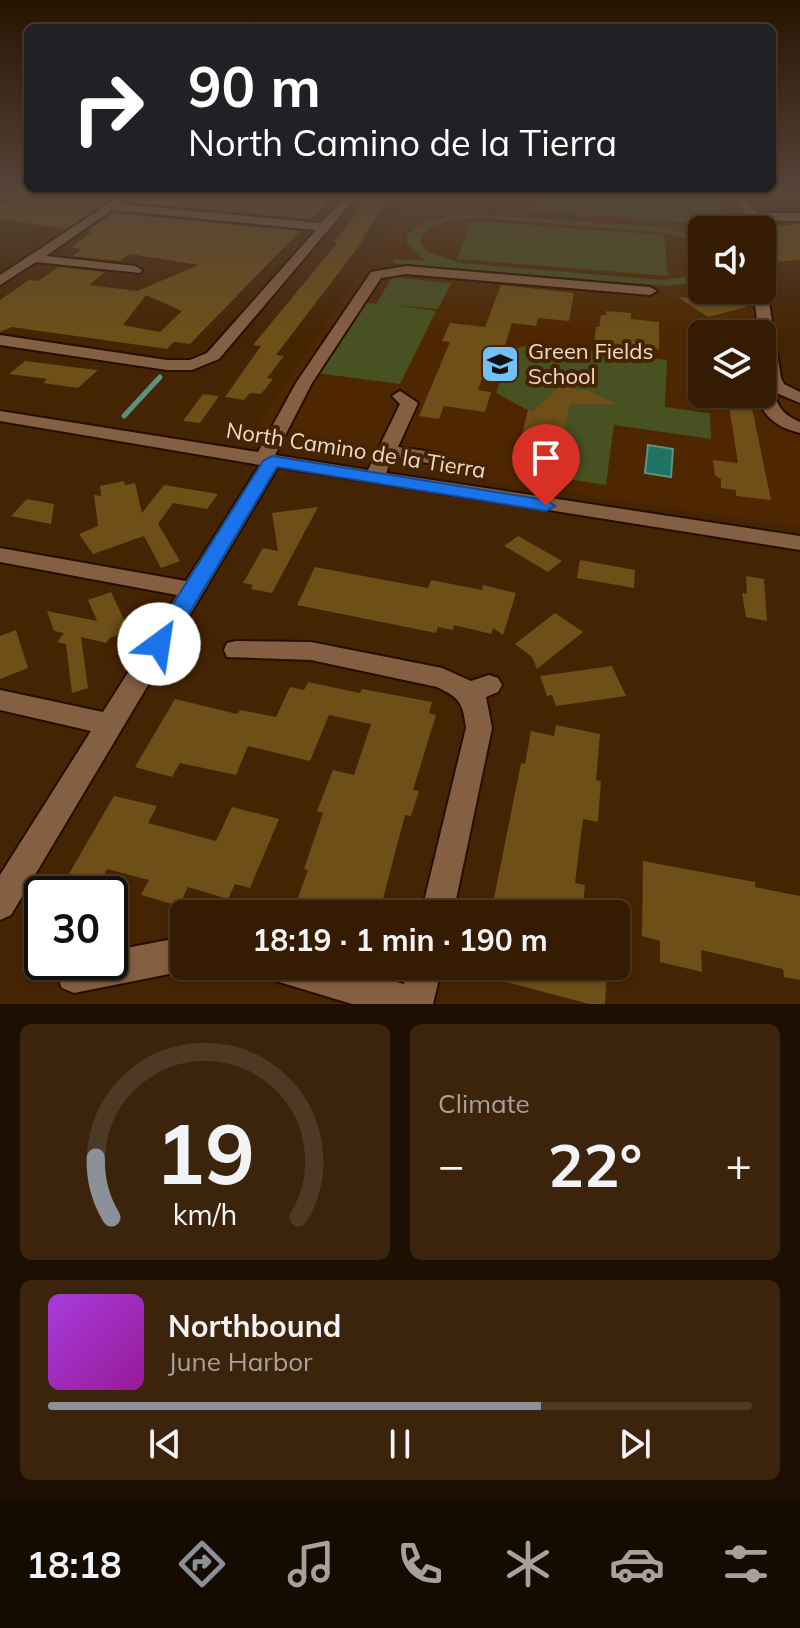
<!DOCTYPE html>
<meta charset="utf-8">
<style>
:root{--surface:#341b02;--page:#3c240c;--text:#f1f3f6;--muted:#a9a199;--line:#4e3924;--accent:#8c9099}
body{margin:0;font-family:Mulish,sans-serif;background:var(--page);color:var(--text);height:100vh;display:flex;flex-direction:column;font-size:30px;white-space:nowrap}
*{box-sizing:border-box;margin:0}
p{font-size:26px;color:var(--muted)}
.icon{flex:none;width:44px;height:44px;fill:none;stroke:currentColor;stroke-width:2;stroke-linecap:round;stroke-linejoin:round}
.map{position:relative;height:1004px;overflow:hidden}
.sheet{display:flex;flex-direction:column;gap:20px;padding:20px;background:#1d0f01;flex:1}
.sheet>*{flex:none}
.hud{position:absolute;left:24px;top:24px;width:752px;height:168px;border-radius:12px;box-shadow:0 2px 6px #0004,0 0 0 2px var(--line);background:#202124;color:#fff;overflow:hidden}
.buttons{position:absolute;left:688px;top:216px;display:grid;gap:16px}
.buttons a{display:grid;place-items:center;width:88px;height:88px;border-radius:12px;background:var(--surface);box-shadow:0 2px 6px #0004,0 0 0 2px var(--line);font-size:40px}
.speed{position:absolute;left:24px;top:876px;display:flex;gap:16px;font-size:40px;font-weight:700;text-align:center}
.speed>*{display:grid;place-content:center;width:104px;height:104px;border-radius:50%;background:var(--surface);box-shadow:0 2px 6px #0004,0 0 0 2px var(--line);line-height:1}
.speed .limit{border:4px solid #111;border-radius:12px;background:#fff;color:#111}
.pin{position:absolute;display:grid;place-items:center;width:68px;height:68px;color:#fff;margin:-82px -34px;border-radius:50% 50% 50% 0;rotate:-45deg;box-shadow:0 0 8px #0007}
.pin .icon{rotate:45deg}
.me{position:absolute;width:88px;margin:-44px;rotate:31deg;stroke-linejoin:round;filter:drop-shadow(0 0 6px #0008)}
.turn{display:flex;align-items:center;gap:28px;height:168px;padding:0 32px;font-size:36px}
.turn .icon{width:104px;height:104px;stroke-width:2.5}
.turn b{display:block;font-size:56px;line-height:68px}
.big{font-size:60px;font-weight:700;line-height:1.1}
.sheet .card{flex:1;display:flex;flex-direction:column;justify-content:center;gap:12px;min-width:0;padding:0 28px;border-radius:12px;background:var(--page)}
.sheet .dial{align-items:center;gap:0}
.dial svg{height:208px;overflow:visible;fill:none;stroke:var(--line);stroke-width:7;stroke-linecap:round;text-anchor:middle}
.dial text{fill:var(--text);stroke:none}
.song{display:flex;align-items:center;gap:24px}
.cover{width:96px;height:96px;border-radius:12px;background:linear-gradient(135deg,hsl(280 70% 55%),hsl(300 70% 35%))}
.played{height:8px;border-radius:4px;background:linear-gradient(90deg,var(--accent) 70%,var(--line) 70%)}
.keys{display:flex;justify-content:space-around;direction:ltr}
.heat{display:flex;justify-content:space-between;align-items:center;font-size:44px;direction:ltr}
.sheet .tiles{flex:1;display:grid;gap:20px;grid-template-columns:1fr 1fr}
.card:last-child{grid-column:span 2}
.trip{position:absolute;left:170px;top:900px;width:460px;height:80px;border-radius:12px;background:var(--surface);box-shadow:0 2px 6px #0004,0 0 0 2px var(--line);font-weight:700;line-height:80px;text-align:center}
.dock{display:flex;height:128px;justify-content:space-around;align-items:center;background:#150b01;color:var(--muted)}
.dock .icon{width:56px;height:56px}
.dock .selected{color:var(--accent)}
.dock b{font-size:36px;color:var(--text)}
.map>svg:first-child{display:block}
.built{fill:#4e2700;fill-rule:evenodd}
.green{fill:#475121}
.water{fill:#1f7365;stroke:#5d9283;stroke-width:2}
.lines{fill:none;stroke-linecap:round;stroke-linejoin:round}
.stream{stroke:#5d9283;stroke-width:5}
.building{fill:#6d4f17;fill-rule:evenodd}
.minor-casing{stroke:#260e00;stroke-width:4}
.minor{fill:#855f41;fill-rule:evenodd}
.route{fill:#1a73e8;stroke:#114b97;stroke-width:2}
.labels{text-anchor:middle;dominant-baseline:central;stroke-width:8;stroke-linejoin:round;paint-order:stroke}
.poi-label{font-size:22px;fill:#efd9c8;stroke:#452403;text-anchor:start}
.street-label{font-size:22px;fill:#efd9c8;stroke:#452403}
</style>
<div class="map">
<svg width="800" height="1004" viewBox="0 0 800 1004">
<rect width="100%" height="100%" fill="#452403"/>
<path class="built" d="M412 195H737L744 230H702V290H755L774 398 800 401V527L244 445ZM702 334H762V394H702Z"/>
<path class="green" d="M541 195H719L724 219 707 224 532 211 534 201Z
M470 214 661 227 702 238V246L680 236 659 232 484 218C461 218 442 220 423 233L420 243 428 252 462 263 662 280 702 274V281L667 286 393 263 395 259 426 261 407 244V235C425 218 446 216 470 214Z
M471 221 664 235 668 276 457 259Z
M392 277 451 283 438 309 395 305 436 311 400 384 316 373 363 302 376 304Z
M535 343 667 360 665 407 710 413 711 439 614 425 606 485 540 475 547 445 567 416 528 410 496 393 511 350Z"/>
<path class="water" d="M648 445 673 449 671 477 645 473Z"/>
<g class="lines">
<path class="stream" d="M124 416 160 377"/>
</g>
<path class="building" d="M18 195H104L115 196 65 229 0 219V205Z
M159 195 243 202 250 195H332L312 219 127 202 126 197 152 200Z
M368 198 389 200 362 238H365L276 355 284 356 267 378 273 379 261 394 250 393 244 400 225 397 261 346 253 345 338 242H334Z
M113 213 300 231 190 344 174 342 167 349 12 327 0 332V300L29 280 38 281 58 267 105 272 89 285 137 291 199 265 130 254 120 261 73 256 82 249 71 247 92 232 87 231ZM146 295 182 311 160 332 123 325Z
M800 224V260L775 262 770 227Z
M501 285 574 293 569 321 538 318 536 326 512 323 504 348 493 347 478 390 491 392 485 412 444 406 439 419 419 416 450 342 442 341 450 323 485 327Z
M690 290 706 291 708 300 745 303 746 307 708 317 678 297 691 298Z
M606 311 631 313V319L659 322V349L594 343 596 327H599L601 315H606Z
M25 361 80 368 98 370 78 388 43 383 47 379 9 374Z
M570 383 573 389 587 390 617 404H570L561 447 520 442 528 410 533 411 560 386Z
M203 394 219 396 200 423 183 421Z
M729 406 752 408 771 500 736 496V490L721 488V479L715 475 713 460 738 463Z
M124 481 125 485 135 483 142 513 164 485 218 494 207 509 173 503 158 524 180 561 161 568 144 536 93 554 79 534 98 526 94 495 101 496 100 486Z
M27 499 54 504 51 524 11 516Z
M318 507 272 593 251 589 253 585 243 583 263 548 278 551 272 513Z
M518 536 562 561 548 572 504 546Z
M580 560 635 570 634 588 577 578Z
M315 567 428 588 431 580 482 590 483 585 516 593 503 635 493 628 491 634 454 625 453 630 438 627 436 633 297 605Z
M746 576 764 579 767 621 746 617 742 593 747 594Z
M111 592 128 628 133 629 110 638 106 643 81 637 88 688 72 693 66 644 57 642 64 633 54 631 47 611 97 621 88 600Z
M555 613 583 632 537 669 532 657 515 644Z
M16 630 28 668 0 679V636Z
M612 666 626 696 556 706 552 695 547 696 540 676Z
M308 682 360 693 362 689 432 702 429 713 436 715 413 790 419 791 411 816 405 815 379 914H292L308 870 304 869 323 813 317 811 333 770 354 775 371 724 329 715 310 761 248 746 236 775 180 763 172 777 135 767 175 699 237 714 240 710 276 717 290 687 304 690Z
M556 725 600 734 596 780 601 781 598 822 583 819 575 883 585 885 582 914H502L505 900 494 898 521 763 525 764 531 731 554 736Z
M114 796 157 806 148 823 216 841 232 807 279 819 250 888 235 884 228 899 188 887 179 906 141 895 149 880 107 869 98 887 66 879Z
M643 861 755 882V887L800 896V980L784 977 783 969 701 950 702 972 660 962V941L642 936Z
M466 966H607L605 1004H589L465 971Z"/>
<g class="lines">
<defs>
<path id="minor" d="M346 195H358L219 359 192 370H167L0 345V335L167 360H190L207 353 316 230 112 210 46 256 135 266 142 270 140 273 36 262 0 285V275L119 197 125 200 121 204 321 223Z
M737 195H747L749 203 757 213H800V221L756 220 757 230H745L743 219 747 215 737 204Z
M406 266 650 287 657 291 650 295 406 274 381 278 312 383 275 455 368 470 400 404 392 396 400 391 418 403 398 447 439 453 448 459 439 465 393 457 386 473 800 536V550L278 467 11 915 0 920V875L91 731 0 710V690L103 712 177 595 0 562V548L186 581 260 465 0 421V411L258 452 296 383 371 272Z
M762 286 767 290 781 378 784 384 800 392V403L774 392C778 408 784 415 800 422V433C778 428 762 417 757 394H762V334H759L753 290H762Z
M710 320 730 325 741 334H723L705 327V321Z
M236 641 311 642 442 668 471 681 489 675 498 678 502 685 498 692 486 697 492 728 453 914H421L466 728C463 703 460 698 437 687L311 660 227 657 224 650 227 643Z
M184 937V966H195L184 971 74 993 62 988 57 976 62 964 67 962H110V951Z
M261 966H338L404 984 408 966H442L433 1004H352L266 978Z"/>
</defs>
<use href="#minor" class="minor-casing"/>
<use href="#minor" class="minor"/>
</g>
<linearGradient id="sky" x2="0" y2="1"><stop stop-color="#261402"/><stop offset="0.58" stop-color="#564539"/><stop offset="1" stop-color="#564539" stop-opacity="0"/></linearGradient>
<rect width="800" height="335" fill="url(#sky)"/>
<path class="route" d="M272 456 546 500 555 506 546 511 277 467 167 650 159 653 151 650 148 644 151 639 263 461Z"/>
<defs>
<symbol id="school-square" viewBox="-11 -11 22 22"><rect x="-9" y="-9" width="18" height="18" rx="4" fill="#72c1f5" stroke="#452403"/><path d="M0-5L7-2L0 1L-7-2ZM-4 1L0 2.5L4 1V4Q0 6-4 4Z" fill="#111"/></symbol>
</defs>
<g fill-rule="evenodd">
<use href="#school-square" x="478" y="342" width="44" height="44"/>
</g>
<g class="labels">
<g class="poi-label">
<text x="528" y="351">Green Fields<tspan x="528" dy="25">School</tspan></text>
</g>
<g class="street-label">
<text transform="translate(356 450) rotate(9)">North Camino de la Tierra</text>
</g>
</g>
</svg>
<div class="buttons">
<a><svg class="icon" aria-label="sound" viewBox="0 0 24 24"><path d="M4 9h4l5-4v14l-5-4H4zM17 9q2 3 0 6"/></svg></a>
<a><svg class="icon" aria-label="layers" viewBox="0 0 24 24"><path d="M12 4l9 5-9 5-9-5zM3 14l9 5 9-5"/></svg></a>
</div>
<div class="speed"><div class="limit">30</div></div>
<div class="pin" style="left:546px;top:506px;background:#d93025"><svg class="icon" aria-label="arrive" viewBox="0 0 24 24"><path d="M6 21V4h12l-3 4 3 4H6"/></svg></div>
<svg class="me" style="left:159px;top:644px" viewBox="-20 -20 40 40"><circle r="19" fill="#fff"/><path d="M0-13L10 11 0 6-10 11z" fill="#1a73e8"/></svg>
<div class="trip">18:19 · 1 min · 190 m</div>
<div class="hud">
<div class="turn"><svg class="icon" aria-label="right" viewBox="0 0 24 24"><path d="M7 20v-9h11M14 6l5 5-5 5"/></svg><div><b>90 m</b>North Camino de la Tierra</div></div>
</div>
</div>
<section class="sheet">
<div class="tiles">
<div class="card dial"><svg viewBox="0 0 100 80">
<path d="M14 69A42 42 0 1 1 86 69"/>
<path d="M14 69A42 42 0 0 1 8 46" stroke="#8c9099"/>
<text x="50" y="56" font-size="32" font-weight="700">19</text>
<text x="50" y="72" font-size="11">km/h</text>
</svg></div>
<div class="card"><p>Climate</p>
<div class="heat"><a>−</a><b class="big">22°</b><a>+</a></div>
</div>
<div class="card">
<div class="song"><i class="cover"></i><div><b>Northbound</b><p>June Harbor</p></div></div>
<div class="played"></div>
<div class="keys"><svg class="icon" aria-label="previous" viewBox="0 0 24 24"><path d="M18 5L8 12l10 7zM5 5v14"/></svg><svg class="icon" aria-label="pause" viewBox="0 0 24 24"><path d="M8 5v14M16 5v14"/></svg><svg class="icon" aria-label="next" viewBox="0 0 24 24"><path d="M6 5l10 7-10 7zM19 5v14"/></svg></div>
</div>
</div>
</section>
<nav class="dock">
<b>18:18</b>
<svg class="icon selected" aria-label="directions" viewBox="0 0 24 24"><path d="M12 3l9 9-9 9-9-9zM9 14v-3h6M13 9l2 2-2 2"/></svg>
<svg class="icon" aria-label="music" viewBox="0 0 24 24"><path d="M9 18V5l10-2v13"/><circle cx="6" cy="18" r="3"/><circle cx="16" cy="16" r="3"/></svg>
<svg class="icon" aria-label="phone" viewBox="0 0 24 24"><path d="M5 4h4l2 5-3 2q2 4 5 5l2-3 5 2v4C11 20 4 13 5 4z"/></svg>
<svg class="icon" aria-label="climate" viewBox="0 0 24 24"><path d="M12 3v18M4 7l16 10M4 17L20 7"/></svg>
<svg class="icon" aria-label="car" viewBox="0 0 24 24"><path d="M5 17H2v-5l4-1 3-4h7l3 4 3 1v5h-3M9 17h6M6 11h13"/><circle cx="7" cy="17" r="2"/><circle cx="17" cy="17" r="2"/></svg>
<svg class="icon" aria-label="filters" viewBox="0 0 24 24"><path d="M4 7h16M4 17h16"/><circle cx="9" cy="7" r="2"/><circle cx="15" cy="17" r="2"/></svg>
</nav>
